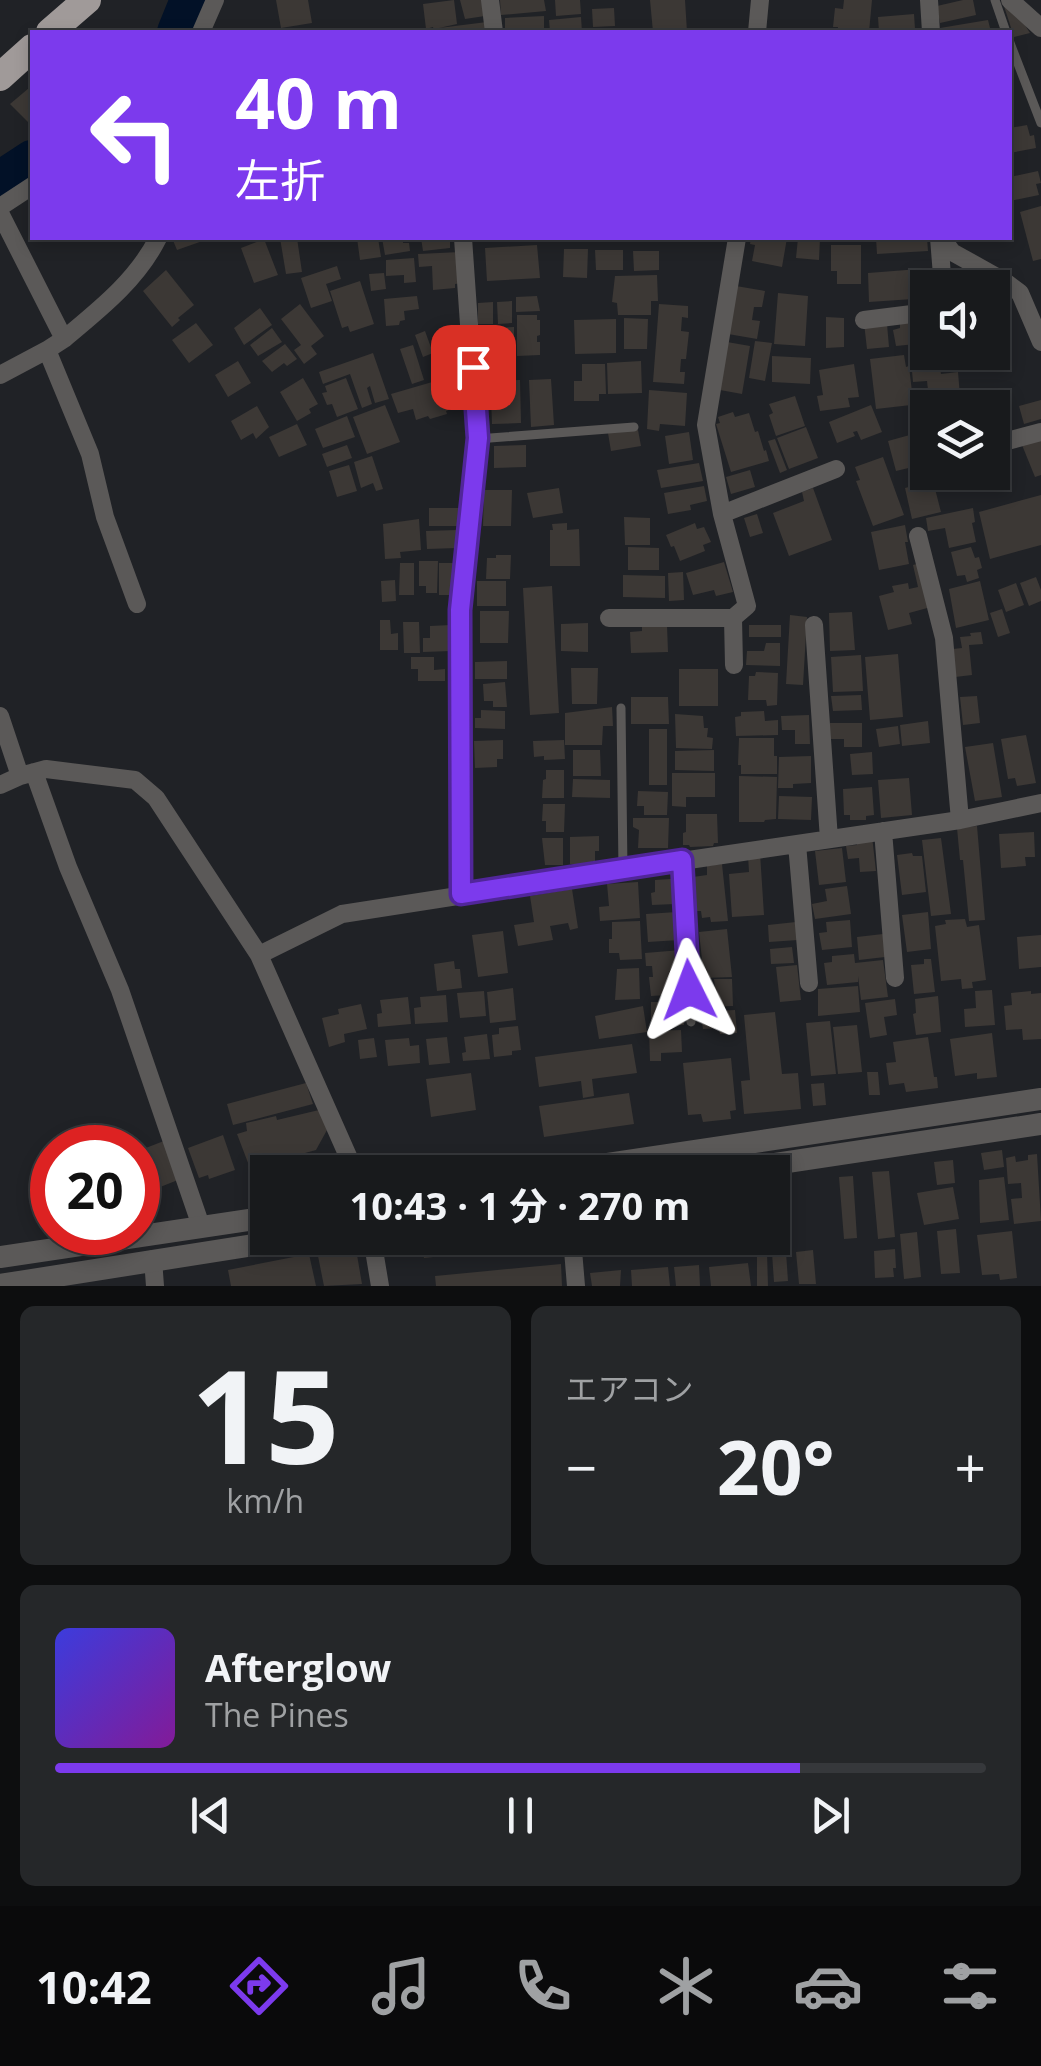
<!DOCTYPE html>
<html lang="ja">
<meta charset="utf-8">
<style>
:root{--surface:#181a1c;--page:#252729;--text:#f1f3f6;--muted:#9fa1a3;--line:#36383b;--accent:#7c3aed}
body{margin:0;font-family:"Open Sans","Noto Sans JP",sans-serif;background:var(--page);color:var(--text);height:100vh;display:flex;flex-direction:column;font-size:38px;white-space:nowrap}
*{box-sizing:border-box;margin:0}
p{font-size:32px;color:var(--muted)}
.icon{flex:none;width:55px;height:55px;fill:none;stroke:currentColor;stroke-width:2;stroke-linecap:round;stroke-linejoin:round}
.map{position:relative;height:1286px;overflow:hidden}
.side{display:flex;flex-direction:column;gap:20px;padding:20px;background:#0d0e0f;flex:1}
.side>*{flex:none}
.top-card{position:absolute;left:30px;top:30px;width:982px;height:210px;border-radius:0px;box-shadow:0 5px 15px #0003,0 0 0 2px var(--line);background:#7c3aed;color:#fff;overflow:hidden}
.controls{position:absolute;left:910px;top:270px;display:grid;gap:20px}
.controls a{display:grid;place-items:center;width:100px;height:100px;border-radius:0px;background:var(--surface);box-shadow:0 5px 15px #0003,0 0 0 2px var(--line);font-size:50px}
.speed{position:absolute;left:30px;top:1125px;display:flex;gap:20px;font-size:50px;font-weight:700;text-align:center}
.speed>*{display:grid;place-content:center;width:130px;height:130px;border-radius:50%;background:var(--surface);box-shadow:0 5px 15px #0003,0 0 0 2px var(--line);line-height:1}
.speed .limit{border:15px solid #d22;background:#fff;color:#111}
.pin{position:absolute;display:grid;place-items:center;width:85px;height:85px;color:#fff;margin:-42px;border-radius:20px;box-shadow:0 5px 15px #0006}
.me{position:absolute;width:110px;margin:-55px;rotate:357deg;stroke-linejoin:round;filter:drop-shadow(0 0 8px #0008)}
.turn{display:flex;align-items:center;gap:35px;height:210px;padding:0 40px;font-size:45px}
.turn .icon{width:130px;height:130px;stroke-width:2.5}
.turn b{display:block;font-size:70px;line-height:85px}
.big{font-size:75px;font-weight:700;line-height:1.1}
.side .widget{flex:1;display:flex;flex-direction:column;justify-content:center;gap:15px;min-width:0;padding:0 35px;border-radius:15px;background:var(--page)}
.side .dial{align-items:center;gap:0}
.dial b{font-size:130px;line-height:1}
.song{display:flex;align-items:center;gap:30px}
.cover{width:120px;height:120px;border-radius:15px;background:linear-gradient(135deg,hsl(240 70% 55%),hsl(290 70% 35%))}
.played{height:10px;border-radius:5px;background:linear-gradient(90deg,var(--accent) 80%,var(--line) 80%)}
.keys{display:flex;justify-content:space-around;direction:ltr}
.heat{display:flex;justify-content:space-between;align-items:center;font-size:55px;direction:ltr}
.side .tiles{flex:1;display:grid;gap:20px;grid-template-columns:1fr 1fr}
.widget:last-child{grid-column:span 2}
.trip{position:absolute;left:250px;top:1155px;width:540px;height:100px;border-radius:0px;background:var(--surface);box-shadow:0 5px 15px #0003,0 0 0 2px var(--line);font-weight:700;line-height:100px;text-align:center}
.dock{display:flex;height:160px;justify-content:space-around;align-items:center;background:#0a0a0b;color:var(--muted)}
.dock .icon{width:70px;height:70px}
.dock .selected{color:var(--accent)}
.dock b{font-size:45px;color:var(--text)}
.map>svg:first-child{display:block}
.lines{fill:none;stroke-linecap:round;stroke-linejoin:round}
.river{stroke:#021127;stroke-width:40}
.building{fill:#3c3835}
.service{stroke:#5b5958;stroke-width:9}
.minor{stroke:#5b5958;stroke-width:18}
.tertiary{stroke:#5b5958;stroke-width:22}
.trunk{stroke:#a09a99;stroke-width:28}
.route-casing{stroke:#51269a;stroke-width:25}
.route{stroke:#7c3aed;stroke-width:18}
</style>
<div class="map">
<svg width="1041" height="1286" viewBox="0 0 1041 1286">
<rect width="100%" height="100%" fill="#202226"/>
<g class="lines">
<path class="river" d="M177 32 190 0
M0 181 32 160"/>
</g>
<path class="building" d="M276 0H308L312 23 281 28Z
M454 0 457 24 439 28 487 22 488 32H434L433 27 426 29 423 4Z
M460 0H485V16L465 19Z
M500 0H544L546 11 501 15Z
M555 0H580L581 14 556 16Z
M650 0H685L687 32H653Z
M844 0H872L869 32H837L838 27H833L835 8 843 9Z
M963 0H973L976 15 940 23 937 6Z
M1003 3 1023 22 1030 33 1014 37Z
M614 8 615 26 593 27 592 9Z
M914 14 915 29H910L911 32H879L878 17Z
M544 16V32H505V18Z
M581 17 582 32H550L549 20Z
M988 20 991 32H941L940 28Z
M29 88 32 91V120L29 123 10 104Z
M1027 125 1030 136 1034 135 1036 148 1010 153V128Z
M1038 171 1041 183 1036 184 1039 195 1010 201V177Z
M1041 206V259L1033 261 1020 212Z
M172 238H211L177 250Z
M280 238H297L302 272 286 274Z
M357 238H378L381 257 360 260Z
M382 238H403V243H409L410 251 385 255Z
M421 238H443L444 240 450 241V248L423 251Z
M751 238H787L782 267 752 261 755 245 750 244Z
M798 238H820L819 260 796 258Z
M876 238H927L928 251 877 254Z
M264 239 278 275 254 283 241 248Z
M537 245 540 278 487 281 485 248Z
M831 245H861V284H837V271H831Z
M564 249H588L587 278 563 277Z
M595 250H623V270H596Z
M633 251H659V270L634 271Z
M460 252 462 283 455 284V288L433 290 432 266 419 267 418 254Z
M414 258 416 282 404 283V275L386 276V260Z
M337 266 341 279 326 284 332 301 311 308 301 278Z
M932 268 934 288H928V298L869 302 868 273Z
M166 270 194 305 178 318 180 320 172 327 143 291Z
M384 273 386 289 371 291 369 274Z
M657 275 658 301H651V315H618L617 303 612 302 615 276Z
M360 281 374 324 350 332 348 326 342 328 330 291Z
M736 286 765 291 762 307H754L752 320 760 321 757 339 728 334Z
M778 293 808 296 805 346 774 344Z
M417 296 419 309 404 311 405 320 400 321 399 325 386 326 384 299Z
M537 296 540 311 516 312V297Z
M512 301V323L498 324 497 302Z
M493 302V324H478V303Z
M300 304 324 336 311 346 317 354 304 364 294 350 301 345 281 319Z
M659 304 688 306V318L682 317 681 331 689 332 686 359H681L680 372H685L684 384 653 382Z
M260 308 272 325 244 345 234 328Z
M517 315H537V320H540V335L537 336V342H540V355L517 356Z
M826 317 844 318V347L826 348Z
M624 318 648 319 647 349H624Z
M616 319V353L575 354 574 320Z
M913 321 916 344 896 346 893 330 900 328V323Z
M196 323 213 345 189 363 172 340Z
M864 323 887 324 889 347 867 349Z
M514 327V343H488L487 328Z
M272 328 282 342 258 356 250 345Z
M425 331 433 353 423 357 415 335Z
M755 341 772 343 765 381 749 378Z
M727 342 750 346 742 394 720 390Z
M285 344 297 359 287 366 284 363 272 372 262 361Z
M413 345 424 380 412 384 400 349Z
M514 346 515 360 486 361V347Z
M452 348 457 364 440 369 435 353Z
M373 353 389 399 375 403 370 386 367 388 372 404 362 408 350 374 323 384 319 372Z
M904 355 906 367 909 366 912 392H909L911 405 876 409 870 359Z
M772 356 811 358 810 384 772 382Z
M928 358 929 369 940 368 941 374 958 372 961 408H930L927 381 913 382 911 360Z
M238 361 251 383 228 397 215 375Z
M641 361 642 393 608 394 607 363Z
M513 363 514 378H485L484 364Z
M582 364H605L606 394H599V401H574V381H582Z
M854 364 859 397 848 398 850 407 820 411 817 396 823 395 819 370Z
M303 378 318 404 309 409 311 413 297 421 280 392Z
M346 378 358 409 337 417 332 404 327 405 322 393 327 392 325 386Z
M446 378 455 407 446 411 447 414 430 419 428 416 416 420 413 409 398 413 391 394Z
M551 379 554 425 531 427 529 380Z
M520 380 521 423 492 424 491 397 480 398V381Z
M649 390 687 393 685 426 660 424 659 431 647 429Z
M795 396 805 426 776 436 769 415 773 413 769 404Z
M1041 400V419L1024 424 1019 406Z
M385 405 400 442 367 454 353 417Z
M871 405 882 432 861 440 857 431 853 432 855 436 837 443 829 422Z
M257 406 269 427 256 439 253 433 241 440 231 421Z
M733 412 735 417 749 413 755 432 758 431 764 451 766 450 769 461 731 472 716 424 720 423 718 417Z
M347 416 355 437 323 448 315 429Z
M297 424 307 445 279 457 269 437Z
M806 427 818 458 789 469 777 438Z
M638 430 641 446 611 451 608 433Z
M689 432 693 460 669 464 665 436Z
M917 433 925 464 896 471 888 441Z
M775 439 787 470 780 473 768 441Z
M1041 439V475L1035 477 1022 445Z
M347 445 352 458 327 467 322 454Z
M526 445V467L494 468V446Z
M372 456 383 489 376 491 373 483 361 488 354 462Z
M883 457 904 515 873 526 856 481 860 480 855 467Z
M699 463 703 481 661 488 657 470Z
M349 465 357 491 337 497 329 471Z
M750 470 755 487 731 494 726 477Z
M933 481 941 512 912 519 905 488Z
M704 486 707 501 690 505 691 510 668 514 664 493Z
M559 488 563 513 533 518 527 493Z
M813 488 832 540 789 556 773 513 804 501 802 492Z
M484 490H512L511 526H483Z
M1041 495V545L990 559 979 512Z
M429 508H462V520H457L458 526H429Z
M973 508 975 522 972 523 976 542 949 548 945 528 928 531 926 518Z
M757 514 763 533 750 537 744 518Z
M624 517 650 518V545H625Z
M419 519 421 550 400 552 401 558 385 559 383 524Z
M567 523V530L579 529 580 566H550V530H553L552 524Z
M695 523 697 529 704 527 711 542 703 545 705 551 680 561 674 546 671 547 666 535Z
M905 525 908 542H905L909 564 879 570 871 532Z
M457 530V548L427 549 426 531Z
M628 547 659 548V570H628Z
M971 547 975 558 979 557 982 568 977 570 979 578 967 582 965 575 957 576 951 552Z
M496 555H511L510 579H486L487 558H496Z
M419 561H438L437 593H426V586H419Z
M724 562 733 592 716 596 714 590 693 595 686 573Z
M400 563H414V595H399Z
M439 563H457V576H451V595H439Z
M920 563 931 607 909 613 912 624 888 630 879 596 894 592 892 586 908 583 909 589 918 587 913 565Z
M683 572 684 600 669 601 668 573Z
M623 575 665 576V598L623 597Z
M1036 577 1041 590V601L1029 606 1020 583Z
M395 580 396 601 382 602 381 581Z
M477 581H506V606H477Z
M980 581 989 620 956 628 949 589Z
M1016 583 1024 605 1006 612 998 590Z
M552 586 559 713 530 715 523 588Z
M1002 609 1010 633 998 637 990 613Z
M480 611H509L508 643H480Z
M852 612 855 650 830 651 829 613Z
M790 615 807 617 803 685 786 684Z
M380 620H390L391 634 398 633V650H380Z
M403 622H419L420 653H404Z
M588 623V652L561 651V624Z
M451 625V651L423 652V638H430V626Z
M642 625H667L668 652 631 653 630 632 642 631Z
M749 625H781V637H749Z
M981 632 983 644 969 645 972 675 955 677 953 649 962 648 960 637 971 636 970 633Z
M766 643H780V666L746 665 747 651H764Z
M898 654 903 717 870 720 865 657Z
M861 655 863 691 833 692 831 657Z
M411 657H434V670L445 669V681H418V669H411Z
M507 661V679H475V662Z
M571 668H598L597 704H572Z
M679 669H718V706H679Z
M756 672 778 673 777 705 767 706 766 700H748L749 676H755Z
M505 682 507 707H493V701H484L483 684Z
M861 695 862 710 833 711 831 696Z
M977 696 980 723 963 725 960 697Z
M631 697H668L669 724H631Z
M612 707 613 726H603L602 745H565V713Z
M481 710 505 711V729L475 728V718H481Z
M764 711 765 721 778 720V735L736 736 735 717 741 716V712Z
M675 714 703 716 704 728H708L707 737 713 738 712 749 676 748Z
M809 715 810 744H795V730H782L781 716Z
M928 721 930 743 902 746 900 725Z
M830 723H862V747H844V739H830Z
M898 726 900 744 879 747 876 729Z
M649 729H667V785H649Z
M1026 735 1036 783 1017 786 1015 778 1008 779 1001 739Z
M739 738H774V756H777V774H741V765H738Z
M503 740V759H497V767L475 768 474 741Z
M564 740 565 759 544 760V756L534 757 533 741Z
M993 743 1002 797 975 801 965 747Z
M573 750H600L601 776H573Z
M714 750V771L675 770V751Z
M872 752 873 774 852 775 850 754Z
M811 756V783L793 784V788H778L779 757Z
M546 770H564V798H542L543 780 546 779Z
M672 773H715V797H686V807L672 806Z
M739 776 777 777 776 819 765 820 764 822H739Z
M909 778 912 815 881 818 878 780Z
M573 779 610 780V798L572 797Z
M872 787 874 815 866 816V820H850V815H844L843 789Z
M638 791 668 792 667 815H644V806H637Z
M779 796 812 797 811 820 778 819Z
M543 804H565L564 832H546V821H542Z
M686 814H717L718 843H714L713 846 690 847 689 845H683V833L686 832Z
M633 818H669L668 848H638L639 830 633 827Z
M977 826 985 920 969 921 963 860H960L957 828Z
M1034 832 1035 857H1025L1026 866 1001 868 999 834Z
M599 836V851H595V861H592V864H570V837Z
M872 836 876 871 860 872 859 858 848 859 846 846 857 845 856 838Z
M542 838H563V865H545Z
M941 838 951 914 931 916 922 840Z
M842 848 846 882 819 885 815 851Z
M760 853 764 915 732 917 729 874 749 872 748 855Z
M912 853 913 856H922L926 892 902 895 897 855Z
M722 864 728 921 711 922 710 917 702 918 701 911H696L693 877 707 875V866Z
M671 879 675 904 652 905 651 893 655 892V880Z
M638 882 640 918 600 921 599 907 609 906 607 884Z
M847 886 851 914 815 919 812 904 827 901 825 889Z
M572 889 578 928 570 930 568 923 550 926 553 940 518 946 514 925 534 922 530 896Z
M677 912 679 940 648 942 646 914Z
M928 912 931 949 907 952 902 915Z
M965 919 967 927 979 925 986 980 972 982 973 988 962 989 961 979 941 981 935 926 946 924 945 920Z
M850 920 852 947 822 950 819 933 827 932 826 922Z
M640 921 642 959 620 960 619 953H609V939H612V922Z
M796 922 798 940 769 942 768 925Z
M727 929 732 977 704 978 699 932Z
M503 931 508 973 478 977 472 935Z
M883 934 885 957 859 960 857 937Z
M1041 935V967L1019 969 1017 937Z
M792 947 794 963 771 964 770 949Z
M681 950 684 994 651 996 649 977H653L652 966H646L645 953Z
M854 954 855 963 883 960 888 997 861 1000 858 976V982L827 985 824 963 832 962V956Z
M924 959H931L935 992 914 994 911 965 924 964Z
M454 961 455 969H460L462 988 437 991 434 964Z
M797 965 801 1000 780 1002 776 967Z
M639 968 640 999 615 1000 617 969Z
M714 979H732L733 1006 701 1007V987H715Z
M858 986 860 1012 818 1016V989Z
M513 988 516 1020 490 1023 487 992Z
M992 990 995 1025 965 1027 964 1009 976 1008 975 991Z
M484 991 486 1016 460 1018 457 993Z
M1031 991V994L1041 993V1039L1023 1040 1022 1029 1006 1030 1004 1006 1012 1005 1011 993Z
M446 995 448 1022 415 1024 414 1008 421 1007 420 997Z
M938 996 941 1032 916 1035 913 1014 916 1013 915 999Z
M408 997 411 1024 378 1027 377 1014 382 1013 380 1000Z
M895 999 897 1015 884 1017 887 1035 870 1038 865 1003Z
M651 1002H675V1011H684V1025L651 1026Z
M361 1004 367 1029 344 1034 345 1042 329 1047 322 1018 339 1014 338 1009Z
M643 1006 647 1032 599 1039 595 1016Z
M735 1010 737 1033 720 1034 719 1028 703 1029 700 1012Z
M775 1012 782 1074 798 1073 801 1109 744 1114 741 1081 750 1080 744 1015Z
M830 1021 836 1074 811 1076 806 1023Z
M857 1025 862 1072 838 1074 833 1027Z
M518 1026 521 1050 512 1051V1055L494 1057 492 1035 499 1034V1028Z
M681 1030 682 1052 661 1053V1061H650L649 1031Z
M992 1033 997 1077 977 1079V1073L955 1076 950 1039Z
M487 1034 490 1059 463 1061 462 1053 466 1052 464 1037Z
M447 1037 450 1063 429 1065 426 1039Z
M928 1037 934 1077H937L938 1088 906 1092 904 1083 889 1085 886 1063 896 1062 893 1042Z
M374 1038 377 1057 360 1059 358 1040Z
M409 1038 410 1046 419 1045 420 1063 388 1066 385 1040Z
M632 1044 637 1073 592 1079 594 1096 583 1098 581 1081 539 1087 535 1057Z
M731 1058 736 1110 730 1111 731 1119 703 1122 701 1114 688 1115 683 1063Z
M867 1072H878L880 1095H869Z
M471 1073 476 1110 431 1117 426 1079Z
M306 1083 313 1104 233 1125 227 1104Z
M824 1083 826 1105 813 1106 811 1084Z
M629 1093 634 1124 544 1137 539 1106Z
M319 1110 327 1130 316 1150 250 1168 237 1134 247 1131 246 1123 276 1116 277 1120Z
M223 1135 235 1170 209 1179 208 1175 199 1178 188 1148Z
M169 1139 183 1178 145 1193 138 1174V1151Z
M1002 1150 1004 1167 984 1170 981 1153Z
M1037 1154 1041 1221 1014 1224 1011 1199 1022 1198 1021 1183 1008 1184 1006 1158 1015 1156 1016 1162 1028 1160V1155Z
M953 1160 955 1183 937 1185 934 1162Z
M889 1171 895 1237 878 1239 872 1172Z
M853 1176 857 1238 844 1239 839 1177Z
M1004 1177 1009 1220 980 1223 979 1180Z
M953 1187 959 1219 924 1225 917 1193Z
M956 1229 960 1273 941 1274 937 1231Z
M1012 1231 1017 1278 1000 1280 999 1274 982 1275 977 1235Z
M917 1232 921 1277 904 1279 900 1234Z
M441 1241 443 1256 424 1258 421 1244Z
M356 1249 362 1284 324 1286 318 1256Z
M895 1249 896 1268H893L894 1277 875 1278 874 1251Z
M813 1250 816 1284H799L796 1252Z
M757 1252H767L768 1286H757Z
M786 1252 788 1281 774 1282 772 1253Z
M309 1254 316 1286H231L228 1270Z
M748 1263 751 1286H711L709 1267Z
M561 1264 562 1286H436L435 1276Z
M699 1265 700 1286H676L674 1267Z
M668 1267 670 1286H632L631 1270Z
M621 1270 620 1286H592L590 1273Z"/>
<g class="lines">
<path class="service" d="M995 0 1006 32
M1010 43 1041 123
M477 439 634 427
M621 708 623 870
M682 861 691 1022"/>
<path class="minor" d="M490 0 494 32
M929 0 931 32
M1010 0 1041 28
M201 32 215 0
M757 32 760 0
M0 207 32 186
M0 213 64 339 47 350 90 454 105 517 137 604
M939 238 943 288
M942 238 952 252 1004 281 1020 293 1041 342
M864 320 928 312
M64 339C100 309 137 280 158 238
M0 375 47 350
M992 445 1041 432
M722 514 706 425 737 238
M918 536 944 638 960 820
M609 618H733L734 665
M733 618 747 606 722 514 836 469
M814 625 829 839
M0 716 20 776
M34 772 68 867 120 990 201 1226
M0 785 20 776 46 769 135 780 156 798 259 955 355 1172
M883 831 895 978
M797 844 809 983
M461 894 460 611 477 439 463 238
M259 955 342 914 682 861 960 820 1041 803
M372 1238 380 1286
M572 1238 576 1286
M153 1259 155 1286"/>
<path class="tertiary" d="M554 1172 1041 1099
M721 1172 1041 1124
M0 1257 268 1217
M0 1285 298 1238"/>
<path class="trunk" d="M50 32 87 0
M0 77 32 48"/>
</g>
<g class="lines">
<defs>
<path id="route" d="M473 367 478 438 460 610 461 894 682 860 689 990"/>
</defs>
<use href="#route" class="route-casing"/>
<use href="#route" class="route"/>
</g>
</svg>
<div class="controls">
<a><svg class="icon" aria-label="sound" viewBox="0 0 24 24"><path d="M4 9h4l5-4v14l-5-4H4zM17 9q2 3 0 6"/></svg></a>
<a><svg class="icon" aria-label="layers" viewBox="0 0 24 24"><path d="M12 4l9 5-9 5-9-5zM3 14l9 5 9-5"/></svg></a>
</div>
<div class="speed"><div class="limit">20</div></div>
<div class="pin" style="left:473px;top:367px;background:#d93025"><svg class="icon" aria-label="arrive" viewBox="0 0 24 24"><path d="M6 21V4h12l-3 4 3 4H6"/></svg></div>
<svg class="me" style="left:689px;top:990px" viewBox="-20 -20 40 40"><path d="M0-17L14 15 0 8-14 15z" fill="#7c3aed" stroke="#fff" stroke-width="4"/></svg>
<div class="trip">10:43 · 1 分 · 270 m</div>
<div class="top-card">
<div class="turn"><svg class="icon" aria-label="left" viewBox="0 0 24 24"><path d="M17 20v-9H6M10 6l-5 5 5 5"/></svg><div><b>40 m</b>左折</div></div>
</div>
</div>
<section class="side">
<div class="tiles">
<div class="widget dial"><b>15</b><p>km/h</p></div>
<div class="widget"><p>エアコン</p>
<div class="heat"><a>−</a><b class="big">20°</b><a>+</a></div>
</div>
<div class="widget">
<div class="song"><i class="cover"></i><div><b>Afterglow</b><p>The Pines</p></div></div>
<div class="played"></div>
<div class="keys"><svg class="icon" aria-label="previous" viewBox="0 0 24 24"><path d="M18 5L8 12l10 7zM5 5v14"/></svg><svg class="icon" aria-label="pause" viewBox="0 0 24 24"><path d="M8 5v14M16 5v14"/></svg><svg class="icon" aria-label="next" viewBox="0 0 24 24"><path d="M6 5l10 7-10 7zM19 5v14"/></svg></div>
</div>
</div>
</section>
<nav class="dock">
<b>10:42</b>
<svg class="icon selected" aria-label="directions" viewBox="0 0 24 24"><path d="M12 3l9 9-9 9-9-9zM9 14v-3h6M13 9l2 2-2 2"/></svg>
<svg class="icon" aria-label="music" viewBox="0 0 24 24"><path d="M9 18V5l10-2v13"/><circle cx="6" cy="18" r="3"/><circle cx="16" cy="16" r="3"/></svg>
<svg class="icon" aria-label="phone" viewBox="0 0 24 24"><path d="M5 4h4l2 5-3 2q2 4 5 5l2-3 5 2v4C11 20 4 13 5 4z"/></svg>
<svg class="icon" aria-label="climate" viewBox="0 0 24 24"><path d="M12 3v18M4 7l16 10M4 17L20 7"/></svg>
<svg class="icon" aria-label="car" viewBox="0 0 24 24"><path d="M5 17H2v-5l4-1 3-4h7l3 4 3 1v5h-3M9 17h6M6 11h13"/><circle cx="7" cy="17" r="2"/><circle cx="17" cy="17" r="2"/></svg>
<svg class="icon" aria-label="filters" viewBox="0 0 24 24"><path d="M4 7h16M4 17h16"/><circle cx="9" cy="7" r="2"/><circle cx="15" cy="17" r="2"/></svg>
</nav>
